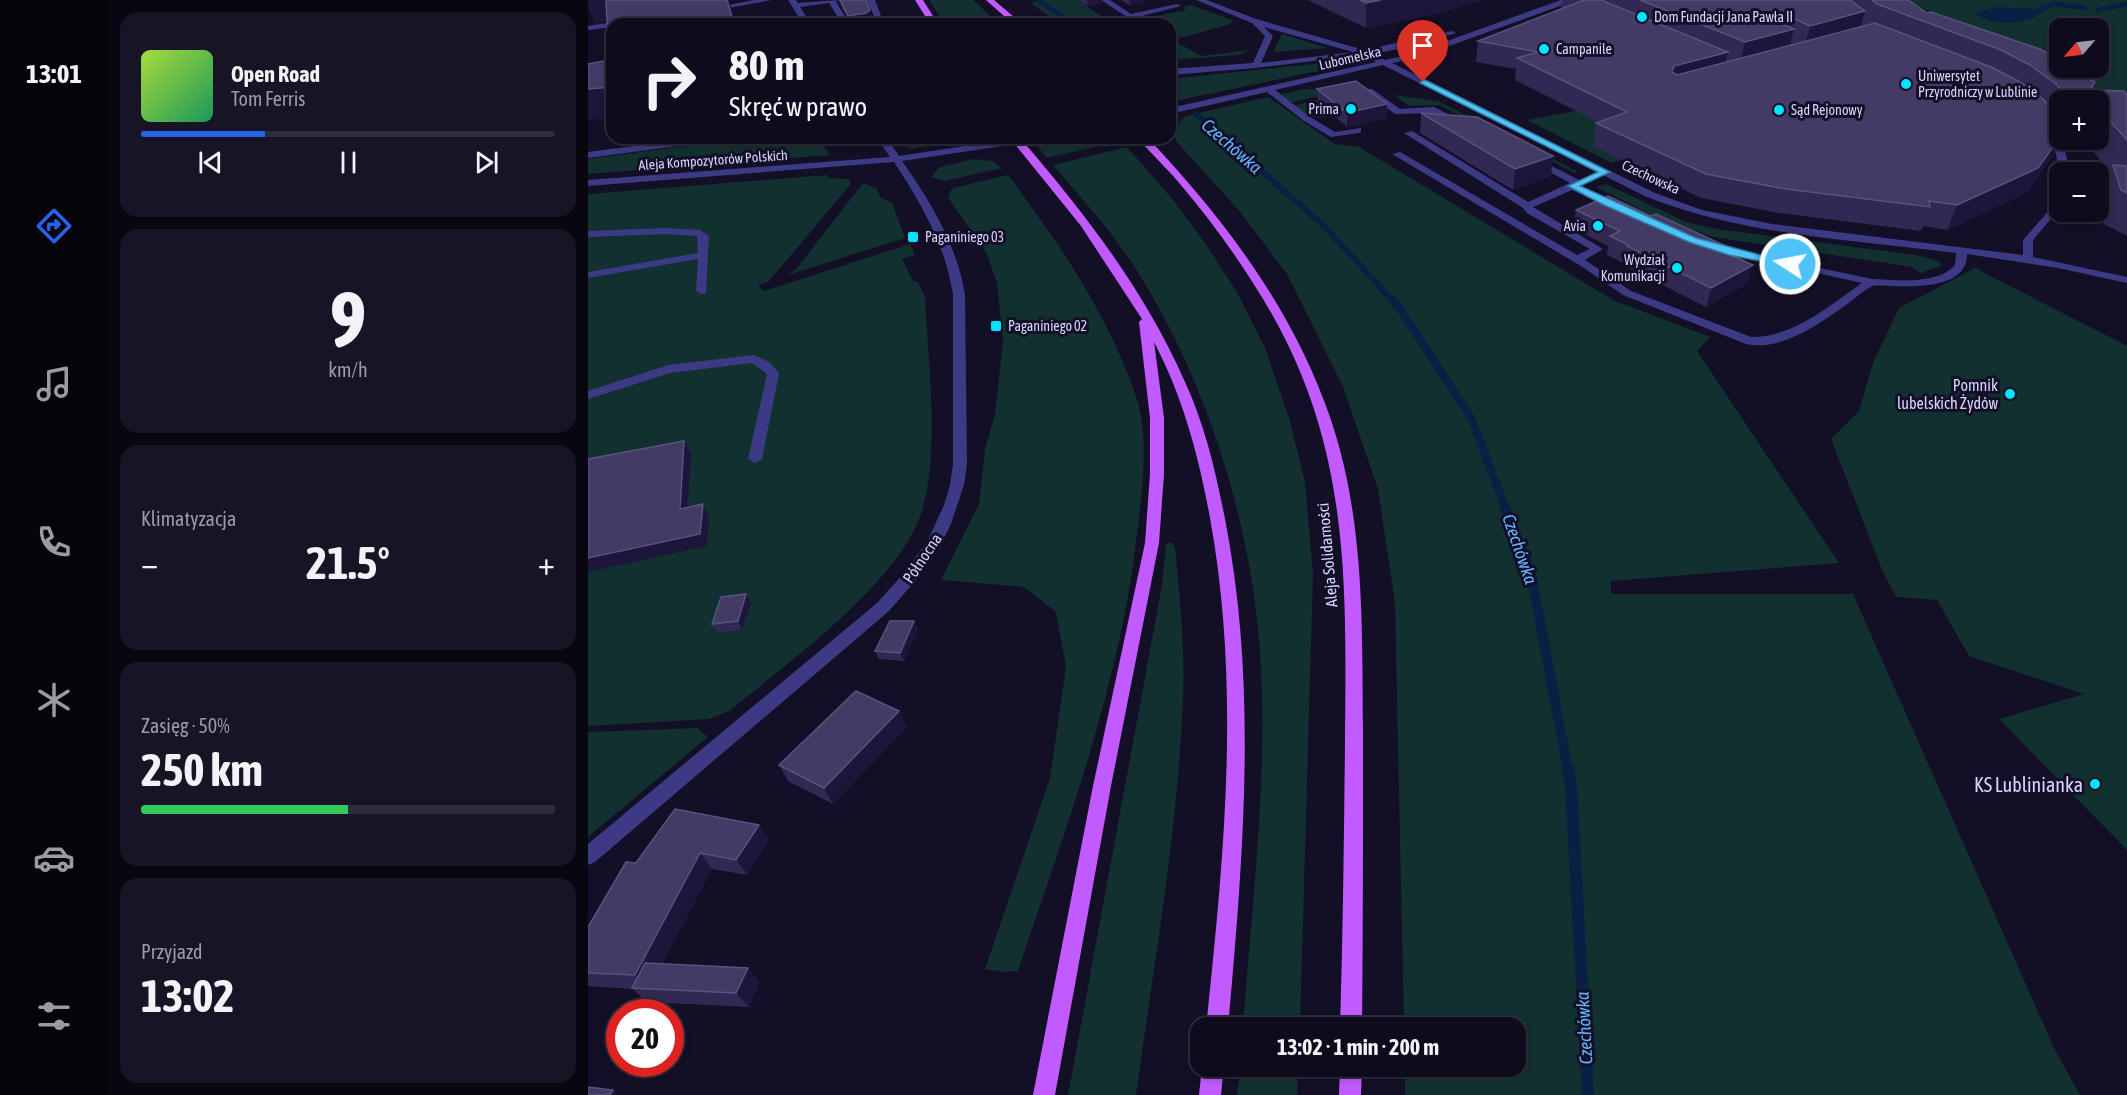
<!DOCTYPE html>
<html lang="pl">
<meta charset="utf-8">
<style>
:root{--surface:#0e0b1c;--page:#171425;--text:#f1f3f6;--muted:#9b9ba3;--line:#2e2b3b;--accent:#2563eb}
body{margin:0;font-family:"Asap Condensed",sans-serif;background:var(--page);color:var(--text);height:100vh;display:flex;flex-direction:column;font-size:22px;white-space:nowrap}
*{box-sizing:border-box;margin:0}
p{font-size:20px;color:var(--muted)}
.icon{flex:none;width:33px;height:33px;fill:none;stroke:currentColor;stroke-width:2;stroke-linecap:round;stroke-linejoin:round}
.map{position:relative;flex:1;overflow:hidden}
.side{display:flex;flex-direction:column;gap:12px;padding:12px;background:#08060f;width:480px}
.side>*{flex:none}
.banner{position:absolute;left:18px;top:18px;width:570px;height:126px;border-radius:18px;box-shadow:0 3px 9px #0003,0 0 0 2px var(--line);background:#0e0b1c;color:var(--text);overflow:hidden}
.needle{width:39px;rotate:242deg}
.tools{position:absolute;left:1461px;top:18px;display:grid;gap:12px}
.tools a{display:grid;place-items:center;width:60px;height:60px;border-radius:12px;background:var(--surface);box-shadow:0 3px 9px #0003,0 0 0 2px var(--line);font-size:30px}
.speed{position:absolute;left:18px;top:999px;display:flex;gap:12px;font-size:30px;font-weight:700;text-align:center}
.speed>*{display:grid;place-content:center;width:78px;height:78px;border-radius:50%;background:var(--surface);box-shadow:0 3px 9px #0003,0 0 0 2px var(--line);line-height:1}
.speed .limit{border:9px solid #d22;background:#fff;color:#111}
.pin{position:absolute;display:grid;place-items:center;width:51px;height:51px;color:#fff;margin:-62px -26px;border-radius:50% 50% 50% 0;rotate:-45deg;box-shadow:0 0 6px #0007}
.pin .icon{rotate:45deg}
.me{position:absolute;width:66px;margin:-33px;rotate:281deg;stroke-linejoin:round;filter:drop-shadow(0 0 4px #0008)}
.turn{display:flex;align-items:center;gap:21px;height:126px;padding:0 24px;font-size:27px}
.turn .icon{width:78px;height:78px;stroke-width:2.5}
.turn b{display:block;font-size:42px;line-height:51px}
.big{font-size:45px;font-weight:700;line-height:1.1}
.side .card{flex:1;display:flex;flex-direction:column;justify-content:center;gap:9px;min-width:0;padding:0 21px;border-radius:18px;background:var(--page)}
.side .dial{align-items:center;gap:0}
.dial b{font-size:78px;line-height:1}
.song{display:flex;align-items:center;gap:18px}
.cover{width:72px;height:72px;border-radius:9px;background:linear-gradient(135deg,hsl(80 70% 55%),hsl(150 70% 35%))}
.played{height:6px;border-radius:3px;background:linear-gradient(90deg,var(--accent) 30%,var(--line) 30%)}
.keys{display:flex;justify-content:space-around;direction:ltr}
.heat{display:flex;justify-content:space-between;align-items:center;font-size:33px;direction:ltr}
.charge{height:9px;border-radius:4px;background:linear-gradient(90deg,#34c759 50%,var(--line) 0)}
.trip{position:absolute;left:602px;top:1017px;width:336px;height:60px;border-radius:18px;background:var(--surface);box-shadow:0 3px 9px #0003,0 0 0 2px var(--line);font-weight:700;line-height:60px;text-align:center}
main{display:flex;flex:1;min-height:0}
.dock{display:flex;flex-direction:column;width:108px;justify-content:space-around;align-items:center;background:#06040b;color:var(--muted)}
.dock .icon{width:42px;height:42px}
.dock .active{color:var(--accent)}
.dock b{font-size:27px;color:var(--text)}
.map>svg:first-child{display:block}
.green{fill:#12302f;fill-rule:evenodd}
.water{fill:#0a1f44}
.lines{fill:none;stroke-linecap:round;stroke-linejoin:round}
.stream-far4{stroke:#0a1f44;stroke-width:5}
.stream-far3{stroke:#0a1f44;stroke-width:6}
.stream-far2{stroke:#0a1f44;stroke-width:8}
.stream-far1{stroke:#0a1f44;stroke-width:10}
.stream{stroke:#0a1f44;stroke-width:12}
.minor{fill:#3d3a85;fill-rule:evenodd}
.major{fill:#c25bff;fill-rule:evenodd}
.wall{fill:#312854}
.shaded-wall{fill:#1d163a}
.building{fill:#433a66;stroke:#5a527e;stroke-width:1.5}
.route{fill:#4fc3f7;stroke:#337fa1;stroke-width:1.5}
.poi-dot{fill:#00e5ff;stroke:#130f26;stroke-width:2}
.labels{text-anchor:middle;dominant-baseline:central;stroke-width:6;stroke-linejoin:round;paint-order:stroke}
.far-poi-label{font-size:14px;fill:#d9d4ff;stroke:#130f26;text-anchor:start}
.far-street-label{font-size:14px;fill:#d9d4ff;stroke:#130f26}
.poi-label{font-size:16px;fill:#d9d4ff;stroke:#130f26;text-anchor:end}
.street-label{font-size:16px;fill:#d9d4ff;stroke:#130f26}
.water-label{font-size:18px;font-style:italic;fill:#62b6ff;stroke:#130f26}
.near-poi-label{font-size:20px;fill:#d9d4ff;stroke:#130f26;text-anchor:end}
</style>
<main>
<nav class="dock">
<b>13:01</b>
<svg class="icon active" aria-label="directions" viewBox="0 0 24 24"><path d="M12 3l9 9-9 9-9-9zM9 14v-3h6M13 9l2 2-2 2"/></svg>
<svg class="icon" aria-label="music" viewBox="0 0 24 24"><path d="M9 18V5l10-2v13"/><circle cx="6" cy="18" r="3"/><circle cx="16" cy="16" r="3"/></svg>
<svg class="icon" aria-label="phone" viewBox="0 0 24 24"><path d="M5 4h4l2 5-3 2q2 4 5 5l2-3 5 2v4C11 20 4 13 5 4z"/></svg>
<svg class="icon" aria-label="climate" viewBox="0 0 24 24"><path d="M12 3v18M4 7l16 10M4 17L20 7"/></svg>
<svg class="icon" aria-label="car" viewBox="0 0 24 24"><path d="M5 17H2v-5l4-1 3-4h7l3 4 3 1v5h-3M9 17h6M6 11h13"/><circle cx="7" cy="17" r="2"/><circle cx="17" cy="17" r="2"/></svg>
<svg class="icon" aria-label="filters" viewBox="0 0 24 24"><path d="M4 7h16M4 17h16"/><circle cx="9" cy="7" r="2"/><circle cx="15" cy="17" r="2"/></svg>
</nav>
<section class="side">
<div class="card">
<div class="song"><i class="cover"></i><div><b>Open Road</b><p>Tom Ferris</p></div></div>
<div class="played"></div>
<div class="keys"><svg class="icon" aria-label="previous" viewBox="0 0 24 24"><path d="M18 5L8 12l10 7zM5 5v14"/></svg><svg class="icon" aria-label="pause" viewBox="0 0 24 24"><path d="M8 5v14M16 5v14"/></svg><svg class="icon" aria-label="next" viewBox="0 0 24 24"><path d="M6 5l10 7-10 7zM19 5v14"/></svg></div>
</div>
<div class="card dial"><b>9</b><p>km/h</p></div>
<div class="card"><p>Klimatyzacja</p>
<div class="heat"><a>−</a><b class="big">21.5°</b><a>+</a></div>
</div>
<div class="card"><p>Zasięg · 50%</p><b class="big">250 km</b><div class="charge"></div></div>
<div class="card"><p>Przyjazd</p><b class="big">13:02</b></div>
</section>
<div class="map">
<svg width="1539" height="1095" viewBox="0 0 1539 1095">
<rect width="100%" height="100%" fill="#130f26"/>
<path class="green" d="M341 0H385L411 24H357Z
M455 0H490L518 19 530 16 539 22 598 10 595 7 603 5 644 20 643 24 584 40 614 56 661 50 652 55 582 60V24H471L443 3Z
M1319 0H1539V120L1510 100ZM1472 28H1510V68H1472Z
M694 34 740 48 685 52Z
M753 61H761L764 64 582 102V79Z
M716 89 758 90 701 103 690 95Z
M806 95 850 101 990 172 987 173 851 105 821 106Z
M680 97 747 144 771 147 1025 300 1122 337 1109 351 1251 563 1023 581V594H1265L1466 1048 1492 1095H817V1067L927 1066V1028L816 1027 807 603 790 489 755 387 699 274 653 213 588 141C586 129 589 123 598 116Z
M737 98 730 103 746 116C728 120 719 117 704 106Z
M1003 108 1056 152 1024 163 939 120Z
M158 138H230L242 155 0 174V159Z
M314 138H392L322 149Z
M486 138H530L532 141 459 158 449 146Z
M539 147 585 200 617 243 650 294 677 348 701 418 717 482 725 573 712 1027H655C664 898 683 757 670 628 657 505 617 382 553 277 528 236 496 201 465 165Z
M385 159 405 161 414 168 357 181 343 177 352 167Z
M240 175 239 178 261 179 263 184 180 282 170 285 176 291 322 244 327 255 314 259 325 281 330 282 337 297C340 361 352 450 334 511 311 584 201 661 143 710L122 719 0 726V194Z
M420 175C464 234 505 292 534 360 541 378 550 397 553 416 559 452 554 497 549 534 532 685 478 827 430 971L414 972 397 969 462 778 478 667 468 612 436 587 353 580 391 504 397 449 407 414 415 341 409 283 398 252 360 198 364 188Z
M275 183 289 189 293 198 304 203 317 238 200 275 209 268Z
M1018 184 1098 222 1129 229 1328 255 1348 260 1355 265 1333 273 1324 267 1125 237 1064 215 1008 187Z
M1387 268 1539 346V850L1411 719 1496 694 1381 656 1349 600 1308 597 1294 570 1243 439 1271 411 1285 363 1311 308Z
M584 542 587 548C592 598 597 647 595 698 590 831 566 963 548 1095H480L574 585 578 544Z
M109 728 120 737 0 837V732Z
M652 1067H711L709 1095H649Z"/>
<path class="water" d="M1408 7 1449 9 1455 12C1440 24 1402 28 1388 13Z"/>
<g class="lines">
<path class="stream-far4" d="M449 0 487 24
M1452 9 1466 4 1496 8
M1510 10 1539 4
M608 114 631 134"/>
<path class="stream-far3" d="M629 132 736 226 804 300"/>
<path class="stream-far2" d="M803 299 813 310 883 418 918 509"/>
<path class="stream-far1" d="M917 507 943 574 980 770"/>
<path class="stream" d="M980 768 983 786 1000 1095"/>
<path class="minor" d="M166 0H184L124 11 120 9Z
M200 0H208L210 3 250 0 248 2 262 24H254L241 3 212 7 223 24H215Z
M279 0H287L296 24H283L288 21Z
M513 0H522L543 14 589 4 593 6 542 19Z
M608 0H619L668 19 776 50 864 31 868 33 829 45 785 54 797 60 823 54 973 0H980V3L828 58 804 63 1067 193 1114 210 1184 224 1435 255V240L1472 198V208L1445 240V257L1539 277V283L1470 268 1379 254C1380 288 1327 287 1303 286 1298 286 1290 285 1285 286 1277 289 1269 297 1262 302 1234 322 1194 352 1158 344L1035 295 993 266 804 154 812 152 989 255 1002 249 939 213 935 208 816 133 824 131 940 202 982 183 940 160 948 158 993 181 991 186 1035 208 1026 210 984 190 945 207 1015 249 997 260 1043 291 1163 337C1206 337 1241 306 1274 283L1126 250V246L1284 279C1308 280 1350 285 1367 265L1368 253C1264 239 1157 236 1059 197L795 65 687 90 722 117 747 132 773 128V132L770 133 743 137 716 121 679 92 582 114V108L788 62 775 55 667 68 582 75V69L665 63 677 36 664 23ZM676 27 765 52 673 63 685 36Z
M38 20 41 24H24V27L0 30V26Z
M778 89H784L812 109 846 107 878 123 870 125 845 113 807 114 778 93Z
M1457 125H1463L1475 142 1482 172H1472L1465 142 1455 127Z
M107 138H133L128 141 0 158V152Z
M289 138H299L311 156 429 138H453L448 141 314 161C343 202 369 245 377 295L379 464 376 485 363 524 352 546 328 580 301 611 7 862 0 865V844L289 603 317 572 340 540 356 505 362 485 365 464V295C358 246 333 203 306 162L0 186V180L302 157Z
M77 228 112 230 121 236 118 293 114 294 108 291 110 259 0 278V272L110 253 109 236 77 234 0 237V231Z
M166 355 181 362 191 373 174 459 167 463 160 459 179 374 164 363 82 373 0 399V391L80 365Z"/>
<path class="major" d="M327 0H335L350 24H342Z
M398 0H406L434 24H425Z
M422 138H432C497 213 557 291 597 382 617 425 628 473 637 519 670 688 655 857 640 1028H618C636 857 653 688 622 518 611 457 595 397 566 342L576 418V474L571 543 523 786 467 1095H445L505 786 557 543 562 474V418L551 322 554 319 493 226Z
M550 138H560C638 221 706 311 743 420 777 521 774 627 775 732 775 830 775 929 774 1028H752C755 932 756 837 757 742 758 588 763 455 685 316 658 269 627 225 592 184 579 168 563 154 550 138Z
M614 1066H636L633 1095H611Z
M752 1066H774L773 1095H751Z"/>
</g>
<path class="wall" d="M250 0H278L285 20 281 23 263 24Z
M490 0H514V3L500 6Z
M533 0H561L542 6Z
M720 0H895L847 14 778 28Z
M974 0H1320L1339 13 1507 82 1504 90 1539 95V236L1516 224 1510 204V195L1522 172 1496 140H1510V100H1472V140L1465 155 1440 192 1359 230 1335 226 1333 231 1191 213 1113 198 1005 146 1008 123 1010 122 927 80 928 69 888 62 890 41 974 9 973 8Z
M729 89 799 118 759 127 730 102Z
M833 113 963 176 925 190 832 133Z
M988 210 1149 258 1159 284 1118 307 1035 265V263L1019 255 1020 246 986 229Z
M163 603 154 630 129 632 124 624Z
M330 629 316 661 291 659 287 651Z
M311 711 319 727 245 804 200 781 191 765Z
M171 825 181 840 159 875 124 869 74 964 160 968 171 982 161 1007 58 1002 45 989 0 986V927L48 863Z"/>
<path class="shaded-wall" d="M0 0H147L141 1 148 24H146L140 1 7 23 0 8Z
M499 0H514V3L500 6Z
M541 0H561L542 6Z
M793 0H895L847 14 778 28V3Z
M282 10 285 20 281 23 263 24 260 16Z
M1277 11 1270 37 1215 52 1222 26Z
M1206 29 1199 56 1151 69 1157 42Z
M1140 52 1135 74 1081 88 1086 66Z
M24 87V118L0 120V89Z
M799 104V118L759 127V113Z
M1472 137V140L1465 155 1440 192 1359 230 1369 205Z
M965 156 963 176 925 190 927 169Z
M1165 265 1159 284 1118 307 1123 288Z
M96 441 103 453 99 520 92 509Z
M115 504 121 516 119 546 0 572V558Z
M158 594 163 603 154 630 150 621Z
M326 621 330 629 316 661 312 653Z
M311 711 319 727 245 804 236 788Z
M171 825 181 840 159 875 148 860Z
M112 853 124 869 61 989H60L47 975Z
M160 968 171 982 161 1007 148 993Z
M25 1090 31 1095H22Z"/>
<path class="building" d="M18 0H139L146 24H24V87L0 89V64L21 60Z
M252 0H278L282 10 278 13 260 16Z
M772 0H793L778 3Z
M996 0H1013L1140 52 1086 66 1084 72 1089 75 1287 23 1403 67 1432 82 1456 100 1472 120V137L1450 168 1369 205 1341 201 1342 207 1198 189 1118 174 1008 123 1039 112 929 58 950 52 890 41Z
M1052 0H1262L1277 11 1222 26 1195 14H1188V22L1206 29 1157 42Z
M1284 0H1320L1339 13 1343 12 1452 49 1472 60V68H1483L1507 82 1502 90 1536 91 1539 95V140L1510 108V100H1504L1499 94 1495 100H1481L1468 84 1442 65 1413 50 1289 4Z
M768 81 799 104 759 113 729 89Z
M833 113 889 117 965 156 927 169Z
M1525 165 1539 166V193L1533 190Z
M1020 196 1063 216 1068 214 1151 252 1145 256 1165 265 1123 288 1039 246 1040 245 1022 236 1032 231 988 210Z
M96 441 92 509 115 504 112 534 0 558V459Z
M158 594 150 621 124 624 133 597Z
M302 621H326L312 653 287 651Z
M268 691 311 711 236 788 191 765Z
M87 809 171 825 148 860 112 853 47 975 0 973V927L38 862 48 863Z
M57 963 160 968 148 993 44 988Z
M0 1087 25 1090 22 1095H0Z"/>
<path class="route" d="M835 79 1022 172 992 186 1108 238 1207 264 1202 267 1141 255 1101 242 1016 205 980 186 1010 172 832 83Z"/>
<g class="poi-dot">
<circle cx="1054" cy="17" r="6"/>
<circle cx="956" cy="49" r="6"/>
<circle cx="1318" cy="84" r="6"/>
<circle cx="763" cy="109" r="6"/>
<circle cx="1191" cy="110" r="6"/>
<circle cx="1010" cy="226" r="6"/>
<rect x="319" y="231" width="12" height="12" rx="3"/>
<circle cx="1089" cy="268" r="6"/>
<rect x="402" y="320" width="12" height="12" rx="3"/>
<circle cx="1422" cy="394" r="6"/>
<circle cx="1507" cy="784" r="6"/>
</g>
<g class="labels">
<g class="far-poi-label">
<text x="1066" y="17">Dom Fundacji Jana Pawła II</text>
<text x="968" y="49">Campanile</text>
<text x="1330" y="76">Uniwersytet<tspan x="1330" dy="16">Przyrodniczy w Lublinie</tspan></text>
<text x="751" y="109" text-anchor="end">Prima</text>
<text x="1203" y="110">Sąd Rejonowy</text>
<text x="998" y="226" text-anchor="end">Avia</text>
<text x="337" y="237">Paganiniego 03</text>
<text x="1077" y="260" text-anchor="end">Wydział<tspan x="1077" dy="16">Komunikacji</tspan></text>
<text x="420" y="326">Paganiniego 02</text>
</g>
<g class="far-street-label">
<text transform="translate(762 58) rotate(-13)">Lubomelska</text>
<text transform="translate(125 160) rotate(-4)">Aleja Kompozytorów Polskich</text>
<text transform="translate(1063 177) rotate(25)">Czechowska</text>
</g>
<g class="poi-label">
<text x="1410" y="385">Pomnik<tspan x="1410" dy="18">lubelskich Żydów</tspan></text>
</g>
<g class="street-label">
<text transform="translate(739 555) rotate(-95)">Aleja Solidarności</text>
<text transform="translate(334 558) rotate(-56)">Północna</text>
</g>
<g class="water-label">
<text transform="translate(644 146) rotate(41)">Czechówka</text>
<text transform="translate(932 549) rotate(71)">Czechówka</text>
<text transform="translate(996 1028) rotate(-93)">Czechówka</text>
</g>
<g class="near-poi-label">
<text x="1495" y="784">KS Lublinianka</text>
</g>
</g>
</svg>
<div class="tools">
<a><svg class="needle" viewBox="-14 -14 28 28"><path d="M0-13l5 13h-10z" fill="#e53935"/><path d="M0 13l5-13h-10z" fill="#9b9ba3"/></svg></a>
<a>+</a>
<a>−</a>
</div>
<div class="speed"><div class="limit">20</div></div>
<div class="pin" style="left:835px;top:82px;background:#d93025"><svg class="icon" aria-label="arrive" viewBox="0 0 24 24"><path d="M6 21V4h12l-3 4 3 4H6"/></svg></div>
<svg class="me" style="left:1202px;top:264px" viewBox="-20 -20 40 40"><circle r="17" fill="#4fc3f7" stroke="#fff" stroke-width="3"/><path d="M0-11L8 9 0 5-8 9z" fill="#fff"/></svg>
<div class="trip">13:02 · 1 min · 200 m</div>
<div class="banner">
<div class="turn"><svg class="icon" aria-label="right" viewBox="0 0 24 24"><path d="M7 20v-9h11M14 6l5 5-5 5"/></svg><div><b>80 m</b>Skręć w prawo</div></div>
</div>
</div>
</main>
